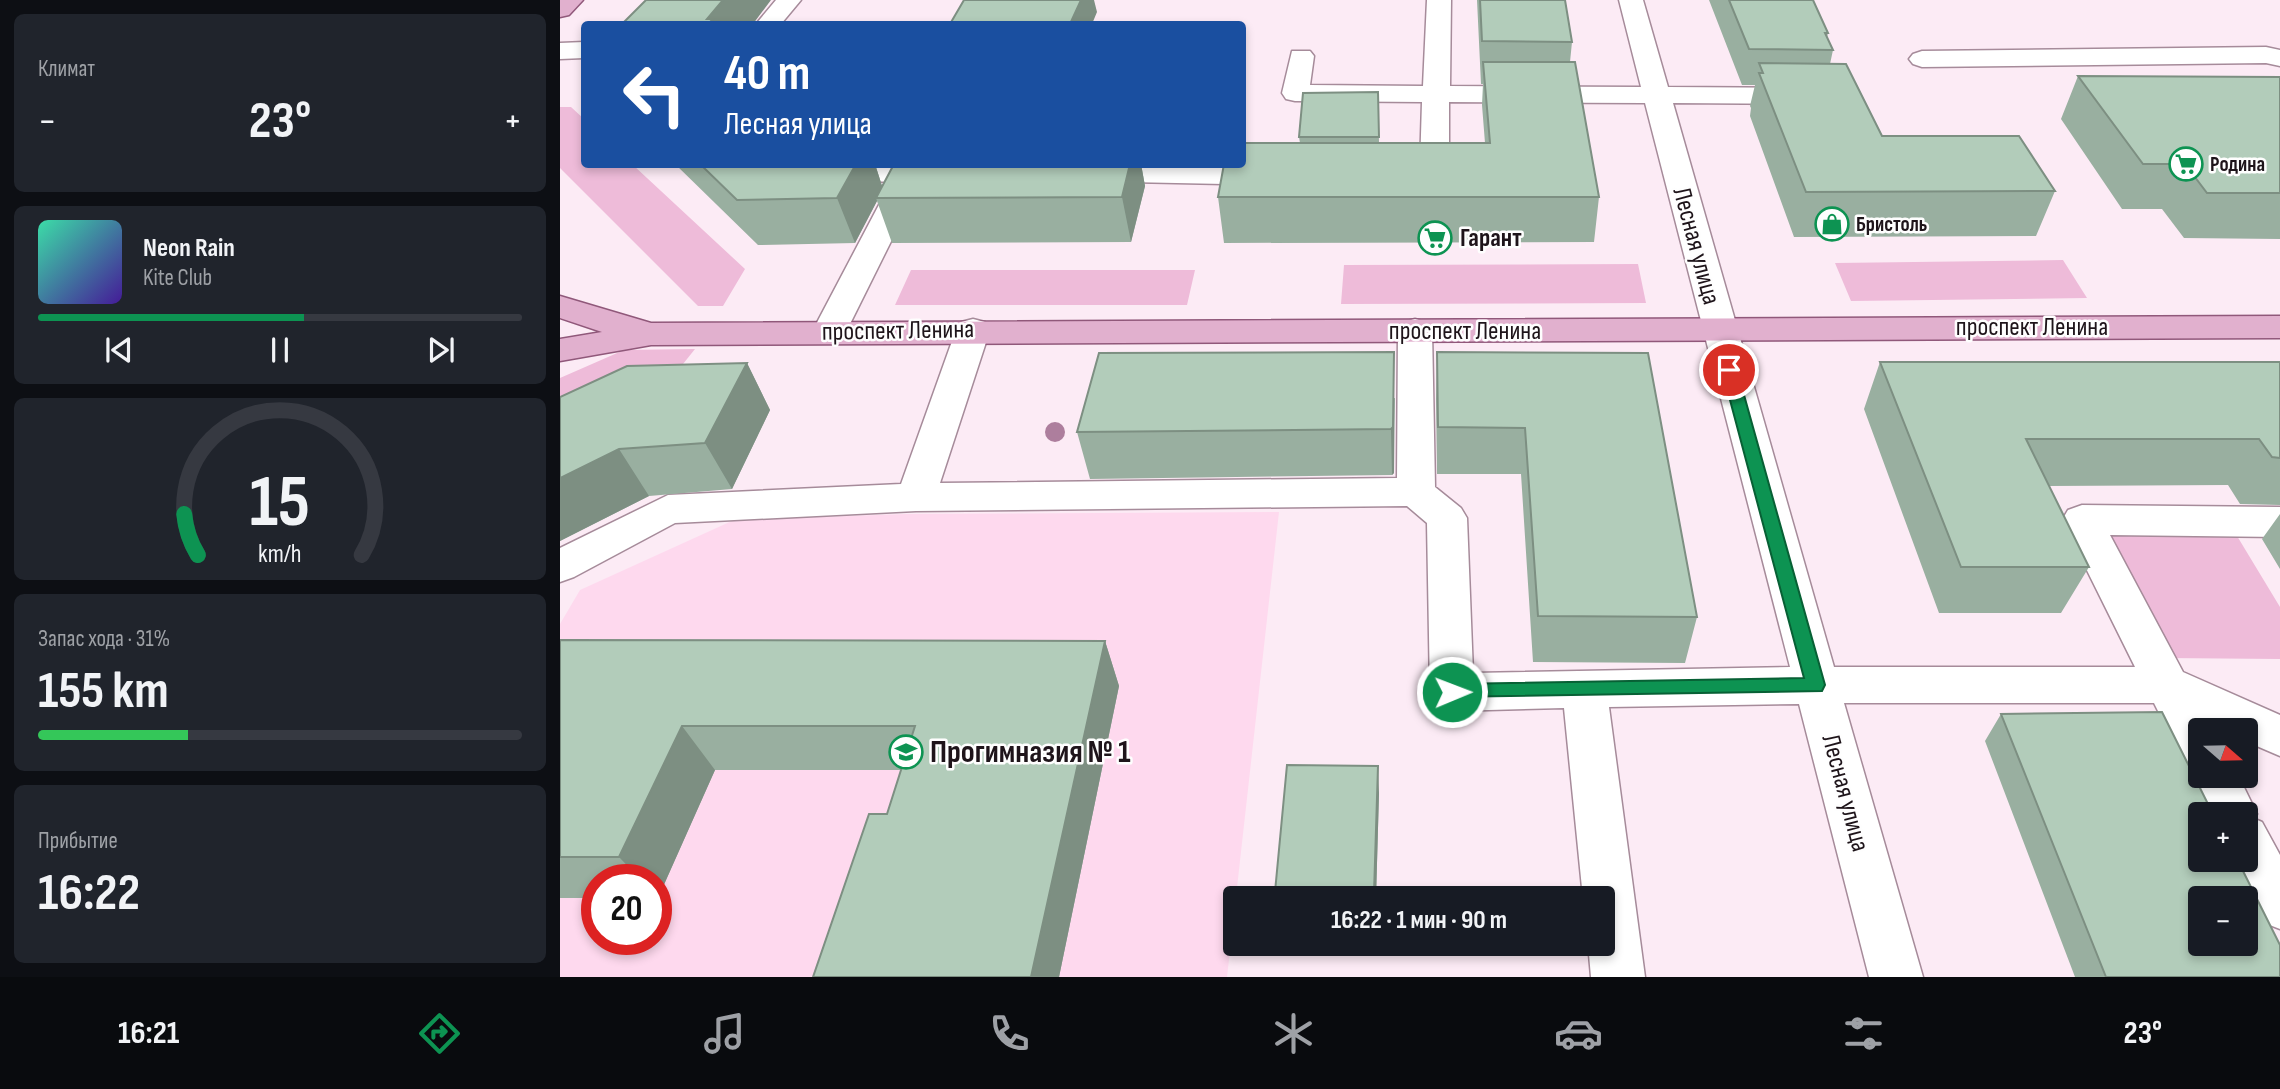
<!DOCTYPE html>
<html lang="ru">
<meta charset="utf-8">
<style>
:root{--surface:#171b24;--page:#20242c;--text:#f1f3f6;--muted:#9ea1a6;--line:#363941;--accent:#0d9352}
body{margin:0;font-family:"Sofia Sans Condensed",sans-serif;background:var(--page);color:var(--text);height:100vh;display:flex;flex-direction:column;font-size:26px;white-space:nowrap}
*{box-sizing:border-box;margin:0}
p{font-size:23px;color:var(--muted)}
.icon{flex:none;width:38px;height:38px;fill:none;stroke:currentColor;stroke-width:2;stroke-linecap:round;stroke-linejoin:round}
.map{position:relative;flex:1;overflow:hidden}
.details{display:flex;flex-direction:column;gap:14px;padding:14px;background:#0d0f14;width:560px}
.details>*{flex:none}
.banner{position:absolute;left:21px;top:21px;width:665px;height:147px;border-radius:7px;box-shadow:0 4px 10px #0003;background:#1a4fa0;color:#fff;overflow:hidden}
.needle{width:46px;rotate:110deg}
.fabs{position:absolute;left:1628px;top:718px;display:grid;gap:14px}
.fabs a{display:grid;place-items:center;width:70px;height:70px;border-radius:7px;background:var(--surface);box-shadow:0 4px 10px #0003;font-size:35px}
.speed{position:absolute;left:21px;top:864px;display:flex;gap:14px;font-size:35px;font-weight:700;text-align:center}
.speed>*{display:grid;place-content:center;width:91px;height:91px;border-radius:50%;background:var(--surface);box-shadow:0 4px 10px #0003;line-height:1}
.speed .limit{border:10px solid #d22;background:#fff;color:#111}
.pin{position:absolute;display:grid;place-items:center;width:60px;height:60px;color:#fff;margin:-30px;border:4px solid #fff;border-radius:50%;box-shadow:0 2px 7px #0007}
.me{position:absolute;width:77px;margin:-38px;rotate:89deg;stroke-linejoin:round;filter:drop-shadow(0 0 5px #0008)}
.turn{display:flex;align-items:center;gap:24px;height:147px;padding:0 28px;font-size:32px}
.turn .icon{width:91px;height:91px;stroke-width:2.5}
.turn b{display:block;font-size:49px;line-height:60px}
.big{font-size:52px;font-weight:700;line-height:1.1}
.details .card{flex:1;display:flex;flex-direction:column;justify-content:center;gap:10px;min-width:0;padding:0 24px;border-radius:10px;background:var(--page)}
.details .dial{align-items:center;gap:0}
.dial svg{height:182px;overflow:visible;fill:none;stroke:var(--line);stroke-width:7;stroke-linecap:round;text-anchor:middle}
.dial text{fill:var(--text);stroke:none}
.song{display:flex;align-items:center;gap:21px}
.cover{width:84px;height:84px;border-radius:10px;background:linear-gradient(135deg,hsl(160 70% 55%),hsl(260 70% 35%))}
.played{height:7px;border-radius:4px;background:linear-gradient(90deg,var(--accent) 55%,var(--line) 55%)}
.keys{display:flex;justify-content:space-around;direction:ltr}
.heat{display:flex;justify-content:space-between;align-items:center;font-size:38px;direction:ltr}
.charge{height:10px;border-radius:5px;background:linear-gradient(90deg,#34c759 31%,var(--line) 0)}
.trip{position:absolute;left:663px;top:886px;width:392px;height:70px;border-radius:7px;background:var(--surface);box-shadow:0 4px 10px #0003;font-weight:700;line-height:70px;text-align:center}
.dock{display:flex;height:112px;justify-content:space-around;align-items:center;background:#090b0e;color:var(--muted)}
.dock .icon{width:49px;height:49px}
.dock .on{color:var(--accent)}
.dock b{font-size:32px;color:var(--text)}
main{display:flex;flex:1;min-height:0}
.map>svg:first-child{display:block}
.built{fill:#fed9ee;fill-rule:evenodd}
.green{fill:#eebbd9}
.lines{fill:none;stroke-linecap:round;stroke-linejoin:round}
.minor-casing{stroke:#a68b9a;stroke-width:3}
.major-casing{stroke:#90587a;stroke-width:3}
.minor{fill:#fff;fill-rule:evenodd}
.major{fill:#e1b0ce;fill-rule:evenodd}
.tree{fill:#ad7e9d}
.wall{fill:#99afa0}
.shaded-wall{fill:#7d8f82}
.building{fill:#b2ccba;stroke:#7d8f82;stroke-width:2;fill-rule:evenodd}
.route{fill:#0d9352;stroke:#086035;stroke-width:2}
.labels{text-anchor:middle;dominant-baseline:central;stroke-width:5;stroke-linejoin:round;paint-order:stroke}
.far-poi-label{font-size:21px;font-weight:bold;fill:#1e141a;stroke:#fefefe;text-anchor:start}
.poi-label{font-size:26px;font-weight:bold;fill:#1e141a;stroke:#fefefe;text-anchor:start}
.street-label{font-size:26px;fill:#1e141a;stroke:#fefefe}
.near-poi-label{font-size:32px;font-weight:bold;fill:#1e141a;stroke:#fefefe;text-anchor:start}
</style>
<main>
<section class="details">
<div class="card"><p>Климат</p>
<div class="heat"><a>−</a><b class="big">23°</b><a>+</a></div>
</div>
<div class="card">
<div class="song"><i class="cover"></i><div><b>Neon Rain</b><p>Kite Club</p></div></div>
<div class="played"></div>
<div class="keys"><svg class="icon" aria-label="previous" viewBox="0 0 24 24"><path d="M18 5L8 12l10 7zM5 5v14"/></svg><svg class="icon" aria-label="pause" viewBox="0 0 24 24"><path d="M8 5v14M16 5v14"/></svg><svg class="icon" aria-label="next" viewBox="0 0 24 24"><path d="M6 5l10 7-10 7zM19 5v14"/></svg></div>
</div>
<div class="card dial"><svg viewBox="0 0 100 80">
<path d="M14 69A42 42 0 1 1 86 69"/>
<path d="M14 69A42 42 0 0 1 8 51" stroke="#0d9352"/>
<text x="50" y="56" font-size="32" font-weight="700">15</text>
<text x="50" y="72" font-size="11">km/h</text>
</svg></div>
<div class="card"><p>Запас хода · 31%</p><b class="big">155 km</b><div class="charge"></div></div>
<div class="card"><p>Прибытие</p><b class="big">16:22</b></div>
</section>
<div class="map">
<svg width="1720" height="977" viewBox="0 0 1720 977">
<rect width="100%" height="100%" fill="#fcebf5"/>
<path class="built" d="M719 512 667 977H0V624L20 590 174 520 346 514ZM37 880H96V940H37Z"/>
<path class="green" d="M0 107H11L24 119V164L73 165 185 269 163 306H138L0 168Z
M1503 260 1527 298 1291 301 1275 263Z
M1078 264 1086 303 781 304 784 265Z
M351 270H635L627 305H335Z
M135 349 111 379 0 420V378L64 350Z
M1540 531H1674L1720 607V659L1604 658Z"/>
<g class="lines">
<defs>
<path id="minor" d="M216 0H241L221 24H196Z
M867 0H891L890 86 1081 87 1059 0H1083L1108 87 1244 88 1253 90 1257 96 1253 102 1244 104 1113 103 1274 667H1575L1502 520 1508 510 1522 505 1720 507V537L1550 535 1623 672 1720 715V756L1685 741V730H1660L1652 726 1654 730H1640V775H1678L1697 814 1695 819 1702 822 1720 855V929L1702 922 1670 859H1685V814H1648L1629 775 1633 767 1624 763 1594 703H1284L1363 977H1309L1239 704 1049 707 1085 977H1031L1028 943H1043V898H1023L1004 708 892 711 876 705 870 692 867 523 847 506 356 511 115 523 14 577 0 582V548L108 495 341 484 396 330 401 322 413 319 425 322 430 330 380 483 837 478 838 330 843 322 855 319 867 322 872 330 875 487 901 508 907 518 913 673 1230 667 1085 103 889 102V176L884 182 874 185 846 182 841 176 846 170 860 167 862 102 735 101 726 99 722 93 732 51H750L754 56 750 85 863 86Z
M24 42V58L0 59V43Z
M1706 47 1720 50V66L1706 63 1362 67 1353 64 1349 59 1353 54 1362 51Z
M262 164 382 165 392 168 397 174 392 180 360 183 286 332 281 340 269 343 257 340 252 332 331 182 276 179Z
M530 166 715 167 725 170 730 176 725 182 715 185 520 181 515 175 520 169Z"/>
<path id="major" d="M0 0H23L9 15 0 17Z
M0 296 91 323 1720 316V338L91 345 0 361V339L42 332 0 318Z"/>
</defs>
<use href="#minor" class="minor-casing"/>
<use href="#major" class="major-casing"/>
<use href="#minor" class="minor"/>
<use href="#major" class="major"/>
</g>
<circle class="tree" cx="495" cy="432" r="10"/>
<path class="wall" d="M917 0H1005L1012 42 1010 62 1039 197 1034 242 664 243 658 197 740 143 739 137 818 92 819 143H925L922 105 923 84H921Z
M1149 0H1253L1268 33 1267 37 1273 50 1270 64 1322 136 1495 191 1476 236 1234 237 1190 116 1191 108 1190 106 1195 85H1182Z
M1518 76 1720 77V239L1624 238 1602 209H1562L1501 119Z
M115 164H315L322 186 334 164H581L585 186 571 242 332 243 317 201 295 243 198 245Z
M877 352 1088 353 1137 617 1125 663 973 662 961 474H877L876 399Z
M1320 362H1720V505L1680 504 1668 485 1489 486 1529 567 1501 613H1379L1304 409Z
M187 363 210 410 172 489 89 496 0 541V397Z
M835 398 834 473 832 475 530 479 517 432Z
M1720 514V569L1702 539Z
M0 640 545 641 559 686 499 977H253L327 814 341 770H155L98 898H96V880H37V898H0Z
M1441 714 1720 977H1515L1425 741Z
M819 793 816 898H716L715 892Z"/>
<path class="shaded-wall" d="M163 0H211L193 24H148L147 19Z
M521 0H534L537 12 532 24H510Z
M296 164H315L323 189 316 198 317 201 295 243 277 198Z
M570 164H581L585 186 571 242 562 197Z
M834 352V473L832 475 831 429Z
M187 363 210 410 172 489 145 443Z
M59 449 89 496 0 541V478Z
M545 641 559 686 499 977H471Z
M122 726 155 770 98 898 96 896V880H81L59 857Z
M818 766 819 793 816 898H814Z"/>
<path class="building" d="M86 0H163L147 19H153L148 24H62Z
M404 0H521L510 24H390Z
M920 0H1005L1012 42 922 41Z
M1169 0H1253L1268 33H1265L1273 50 1189 49Z
M923 62H1015L1039 197H658L664 164H682V143H930Z
M1199 63 1286 64 1322 136H1459L1495 191 1246 192 1199 73H1203Z
M1518 76 1720 77V193H1647L1625 164H1583Z
M818 92 819 137H739L743 93Z
M140 164H296L277 198 177 200Z
M334 164H570L562 197 316 198Z
M834 352 833 427 831 429 517 432 539 353Z
M877 352 1088 353 1137 617 978 616 965 428 878 427Z
M1320 362H1720V458L1712 457 1699 439H1466L1529 567H1401Z
M187 363 145 443 59 449 0 478V397L67 366Z
M0 640 545 641 471 977H253L309 814H327L355 726H122L59 857H0Z
M1602 712 1653 814H1640V859H1677L1720 945V977H1546L1441 714ZM1640 898H1685V943H1640Z
M727 765 818 766 814 893 715 892Z"/>
<path class="route" d="M1169 365 1177 370 1265 685 1262 691 886 697 883 692 886 687 892 684 1244 678 1162 370Z"/>
<defs>
<symbol id="supermarket-ring" viewBox="-11 -11 22 22"><circle r="9.5" fill="#fefefe" stroke="#0d9352" stroke-width="1.5"/><path d="M-6-5.5h2.5l.6 2H6L4.5 2H-2.5L-4.4-4H-6ZM-1.5 3.2a1.3 1.3 0 1 0 .1 0ZM3 3.2a1.3 1.3 0 1 0 .1 0Z" fill="#0d9352"/></symbol>
<symbol id="shop-ring" viewBox="-11 -11 22 22"><circle r="9.5" fill="#fefefe" stroke="#0d9352" stroke-width="1.5"/><path d="M-5-2.5h2.3a2.7 3.5 0 0 1 5.4 0H5L5.5 6h-11ZM-1.5-2.5h3a1.5 2.3 0 0 0-3 0Z" fill="#0d9352"/></symbol>
<symbol id="school-ring" viewBox="-11 -11 22 22"><circle r="9.5" fill="#fefefe" stroke="#0d9352" stroke-width="1.5"/><path d="M0-5L7-2L0 1L-7-2ZM-4 1L0 2.5L4 1V4Q0 6-4 4Z" fill="#0d9352"/></symbol>
</defs>
<g fill-rule="evenodd">
<use href="#supermarket-ring" x="1607" y="145" width="38" height="38"/>
<use href="#shop-ring" x="1253" y="205" width="38" height="38"/>
<use href="#supermarket-ring" x="856" y="219" width="38" height="38"/>
<use href="#school-ring" x="327" y="733" width="38" height="38"/>
</g>
<g class="labels">
<g class="far-poi-label">
<text x="1650" y="164">Родина</text>
<text x="1296" y="224">Бристоль</text>
</g>
<g class="poi-label">
<text x="900" y="238">Гарант</text>
</g>
<g class="street-label">
<text transform="translate(1136 246) rotate(75)">Лесная улица</text>
<text x="1472" y="327">проспект Ленина</text>
<text transform="translate(338 331) rotate(-1)">проспект Ленина</text>
<text x="905" y="331">проспект Ленина</text>
<text transform="translate(1285 793) rotate(75)">Лесная улица</text>
</g>
<g class="near-poi-label">
<text x="370" y="752">Прогимназия № 1</text>
</g>
</g>
</svg>
<div class="fabs">
<a><svg class="needle" viewBox="-14 -14 28 28"><path d="M0-13l5 13h-10z" fill="#e53935"/><path d="M0 13l5-13h-10z" fill="#9ea1a6"/></svg></a>
<a>+</a>
<a>−</a>
</div>
<div class="speed"><div class="limit">20</div></div>
<div class="pin" style="left:1169px;top:370px;background:#d93025"><svg class="icon" aria-label="arrive" viewBox="0 0 24 24"><path d="M6 21V4h12l-3 4 3 4H6"/></svg></div>
<svg class="me" style="left:892px;top:692px" viewBox="-20 -20 40 40"><circle r="17" fill="#0d9352" stroke="#fff" stroke-width="3"/><path d="M0-11L8 9 0 5-8 9z" fill="#fff"/></svg>
<div class="trip">16:22 · 1 мин · 90 m</div>
<div class="banner">
<div class="turn"><svg class="icon" aria-label="left" viewBox="0 0 24 24"><path d="M17 20v-9H6M10 6l-5 5 5 5"/></svg><div><b>40 m</b>Лесная улица</div></div>
</div>
</div>
</main>
<nav class="dock">
<b>16:21</b>
<svg class="icon on" aria-label="directions" viewBox="0 0 24 24"><path d="M12 3l9 9-9 9-9-9zM9 14v-3h6M13 9l2 2-2 2"/></svg>
<svg class="icon" aria-label="music" viewBox="0 0 24 24"><path d="M9 18V5l10-2v13"/><circle cx="6" cy="18" r="3"/><circle cx="16" cy="16" r="3"/></svg>
<svg class="icon" aria-label="phone" viewBox="0 0 24 24"><path d="M5 4h4l2 5-3 2q2 4 5 5l2-3 5 2v4C11 20 4 13 5 4z"/></svg>
<svg class="icon" aria-label="climate" viewBox="0 0 24 24"><path d="M12 3v18M4 7l16 10M4 17L20 7"/></svg>
<svg class="icon" aria-label="car" viewBox="0 0 24 24"><path d="M5 17H2v-5l4-1 3-4h7l3 4 3 1v5h-3M9 17h6M6 11h13"/><circle cx="7" cy="17" r="2"/><circle cx="17" cy="17" r="2"/></svg>
<svg class="icon" aria-label="filters" viewBox="0 0 24 24"><path d="M4 7h16M4 17h16"/><circle cx="9" cy="7" r="2"/><circle cx="15" cy="17" r="2"/></svg>
<b>23°</b>
</nav>
